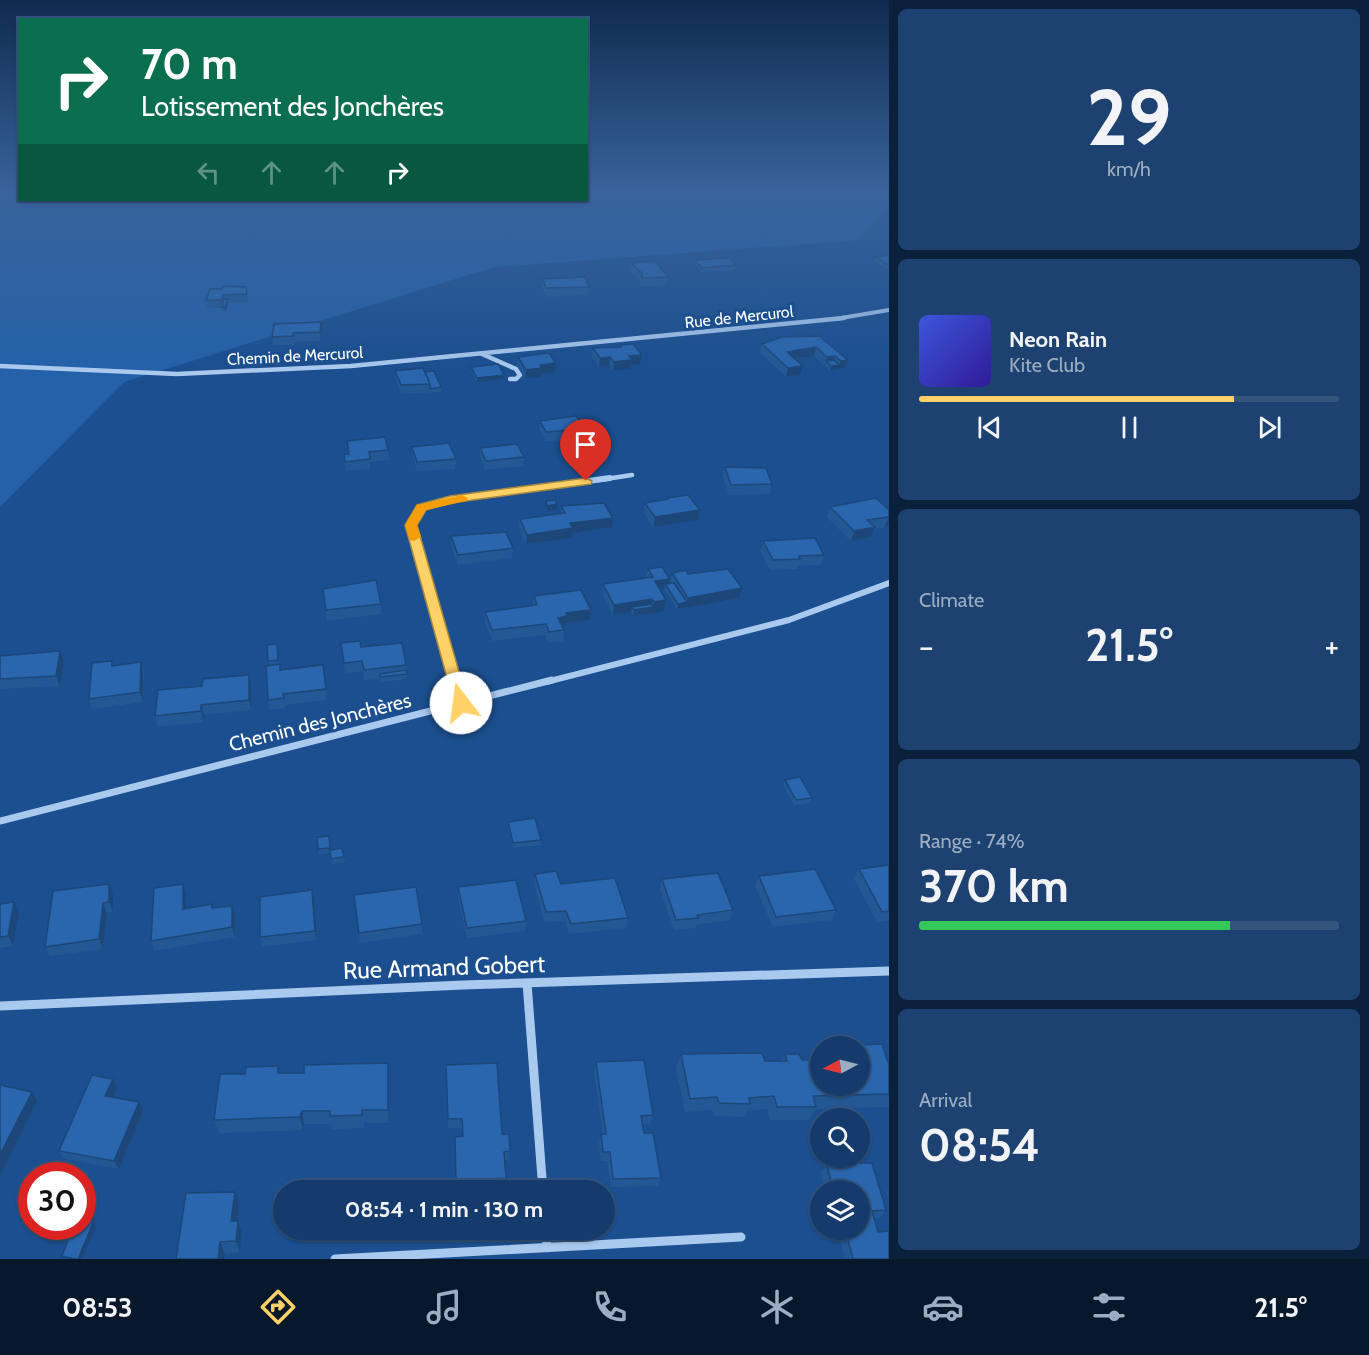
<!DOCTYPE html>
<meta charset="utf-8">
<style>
:root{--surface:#143b6b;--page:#1d4271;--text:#f1f3f6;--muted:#9dadc1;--line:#33557e;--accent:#ffd166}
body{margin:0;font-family:Cabin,sans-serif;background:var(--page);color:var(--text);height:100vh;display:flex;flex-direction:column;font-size:22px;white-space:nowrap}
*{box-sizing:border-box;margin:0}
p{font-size:20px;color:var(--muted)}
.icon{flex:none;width:33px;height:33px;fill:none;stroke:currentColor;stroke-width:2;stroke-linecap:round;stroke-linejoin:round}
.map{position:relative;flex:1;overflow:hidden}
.drawer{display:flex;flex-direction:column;gap:9px;padding:9px;background:#0b203b;width:480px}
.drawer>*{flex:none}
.hud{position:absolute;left:18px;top:18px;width:570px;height:183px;border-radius:0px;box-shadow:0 2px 4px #0004,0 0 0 2px var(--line);background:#0b6e4f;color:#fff;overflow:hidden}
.needle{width:39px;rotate:263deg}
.tools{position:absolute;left:810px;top:1036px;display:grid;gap:12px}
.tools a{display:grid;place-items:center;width:60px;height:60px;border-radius:50%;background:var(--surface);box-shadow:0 2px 4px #0004,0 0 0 2px var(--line);font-size:30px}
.speed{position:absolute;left:18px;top:1162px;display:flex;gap:12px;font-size:30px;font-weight:700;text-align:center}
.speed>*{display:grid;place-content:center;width:78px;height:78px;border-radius:50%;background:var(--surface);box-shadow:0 2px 4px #0004,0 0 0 2px var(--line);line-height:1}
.speed .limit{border:9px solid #d22;background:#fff;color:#111}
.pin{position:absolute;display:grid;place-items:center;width:51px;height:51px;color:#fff;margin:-62px -26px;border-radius:50% 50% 50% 0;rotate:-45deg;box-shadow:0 0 6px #0007}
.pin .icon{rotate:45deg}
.me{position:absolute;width:66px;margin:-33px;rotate:345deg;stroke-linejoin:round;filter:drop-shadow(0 0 4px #0008)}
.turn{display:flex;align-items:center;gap:21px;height:126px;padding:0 24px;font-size:27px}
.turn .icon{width:78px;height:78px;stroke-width:2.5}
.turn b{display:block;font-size:42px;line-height:51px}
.lanes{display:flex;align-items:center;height:57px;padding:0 24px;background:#0003;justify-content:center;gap:30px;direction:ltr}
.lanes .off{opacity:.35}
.big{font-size:45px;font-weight:700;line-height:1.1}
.drawer .widget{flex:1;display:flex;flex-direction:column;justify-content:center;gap:9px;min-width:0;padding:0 21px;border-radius:9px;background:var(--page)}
.drawer .dial{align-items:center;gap:0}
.dial b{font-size:78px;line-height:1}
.song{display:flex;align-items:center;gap:18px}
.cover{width:72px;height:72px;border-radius:9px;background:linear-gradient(135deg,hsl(230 70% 55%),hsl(250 70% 35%))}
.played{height:6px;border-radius:3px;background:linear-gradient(90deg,var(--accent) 75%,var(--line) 75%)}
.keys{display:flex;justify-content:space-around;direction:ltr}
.heat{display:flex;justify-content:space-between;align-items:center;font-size:33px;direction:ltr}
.charge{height:9px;border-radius:4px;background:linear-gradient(90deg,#34c759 74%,var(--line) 0)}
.trip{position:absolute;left:273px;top:1180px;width:342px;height:60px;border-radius:30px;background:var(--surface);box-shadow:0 2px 4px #0004,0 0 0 2px var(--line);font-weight:700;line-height:60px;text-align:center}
.tabs{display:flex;height:96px;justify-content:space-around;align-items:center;background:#08182b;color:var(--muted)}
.tabs .icon{width:42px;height:42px}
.tabs .current{color:var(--accent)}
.tabs b{font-size:27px;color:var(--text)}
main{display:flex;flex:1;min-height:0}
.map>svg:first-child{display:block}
.green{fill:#2461a8}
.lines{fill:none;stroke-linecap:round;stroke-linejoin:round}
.street-far4{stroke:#a9c9ee;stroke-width:4}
.street-far3{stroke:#a9c9ee;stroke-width:4.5}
.street-far2{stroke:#a9c9ee;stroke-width:6}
.street-far1{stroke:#a9c9ee;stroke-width:7}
.street{stroke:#a9c9ee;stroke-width:9}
.wall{fill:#245895}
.shaded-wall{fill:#1d4779}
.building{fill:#2a66ad;stroke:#1d4779;stroke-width:1.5}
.route{fill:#ffd166;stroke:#a68842;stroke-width:1.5}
.slow{fill:#f59e0b}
.labels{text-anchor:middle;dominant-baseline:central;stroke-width:6;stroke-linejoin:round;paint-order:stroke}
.far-street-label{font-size:16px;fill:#fff;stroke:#1b4f8f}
.street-label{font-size:20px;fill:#fff;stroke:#1b4f8f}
.near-street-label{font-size:24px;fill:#fff;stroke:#1b4f8f}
</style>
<main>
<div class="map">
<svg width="889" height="1259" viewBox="0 0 889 1259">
<rect width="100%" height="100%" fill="#1b4f8f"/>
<path class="green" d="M0 191H19L20 200H586L587 191H889V206L859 240 494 267 124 382 0 507Z"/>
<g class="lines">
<path class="street-far4" d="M835 319 889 310"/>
<path class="street-far3" d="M482 354 516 369 520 375 516 379H510
M0 366 177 374 351 366 844 318
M599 480 632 475"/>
<path class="street-far2" d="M455 682 411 525 422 508 450 500 610 478
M546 682 789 620 889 583"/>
<path class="street-far1" d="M455 680 461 703
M0 821 552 680"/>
<path class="street" d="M527 983 543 1191
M0 1006 463 985 889 971
M546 1230 547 1248
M335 1259 741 1237"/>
</g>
<path class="wall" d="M889 255V268H886L874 261 875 257Z
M695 260 736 265 735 270 701 272 695 264Z
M631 263 668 277 666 285 642 287 640 284V281L630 271Z
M543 279 589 287 588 295 546 297 542 287Z
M210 289 247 294 249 303H228L226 312 222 311V308H207L206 300Z
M321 322 322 330 321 341 294 342V345H273L272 337Z
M819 336 848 360 845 368 830 371 814 356 795 359 800 375 786 377 760 353 762 344Z
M620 345 640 364 631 365V369L613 371 609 366 599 367 592 357 593 348 620 347Z
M518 357 556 363 555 372 542 374 541 377 525 379 517 366Z
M471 367 503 379 477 382 471 371Z
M395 371 425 372 441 387V392L401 394 396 380Z
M540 421 586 429 585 439 546 441 539 430Z
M347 441 388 450 389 460 370 462V469L346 471 344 454H348Z
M412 447 456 459 455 469 417 471 413 457Z
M480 448 524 457 523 466 485 470 480 457Z
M725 467 772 484 770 494 729 495 723 477Z
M667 498 700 510 698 520 653 527 644 513 645 503 667 500Z
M561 506 612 527 573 533 572 538 526 544 519 528 520 519 561 513Z
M830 507 889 510V525L884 528 874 529 871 537 851 541 827 517Z
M451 536 513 548 512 558 458 565 451 546Z
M763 541 824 555 821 565 798 566 797 569 770 570 760 551Z
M648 569 670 579 669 584 670 583 672 573 688 574 742 588 739 598 686 608 677 609 664 589 660 590 664 611 634 615 631 612 613 615 602 594 603 584 646 578Z
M323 589 381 604V614L327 621Z
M534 596 589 620 566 623V626L563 627 564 630 563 641 548 643 545 635 492 641 485 622V612L533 606Z
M341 643 361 647 406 665 407 679 380 682V679L364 680 363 671 345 673Z
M277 644 280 669 323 664 327 700 285 705V708L269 710 268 700 269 665 267 645Z
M60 651 64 661 60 686 0 689V656Z
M112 661 114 666 144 668 143 702 92 709 89 699Z
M249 675 251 686V710L204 715 203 722 158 727 155 716 202 686Z
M785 780 812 798 810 803 794 805 783 785Z
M508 822 541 840V845L513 848 508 828Z
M329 836 330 850 342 848 345 862 332 864 330 853 319 854 317 837Z
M889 865V920L877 922 854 879 859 869Z
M535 874 561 884 628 918 626 928 569 934 565 921 544 922 534 884Z
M759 876 836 910 832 920 773 927 755 886Z
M662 879 733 910 730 920 696 925 695 928 674 930 660 889Z
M458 887 526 921 525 931 467 938 458 898Z
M312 890 317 940 262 947 260 937Z
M113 894V912L107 913 103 949 50 956 45 947Z
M186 894V908H213L232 906 235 916V937L154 951 151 941Z
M354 895 422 924V934L360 943Z
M0 904 19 913 13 946 0 948Z
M882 1044 889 1065V1107L815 1109 809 1120H770L767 1109 747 1111 744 1117 714 1116 712 1110 685 1112 676 1068 681 1054 762 1053 765 1061H781L785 1054H799L802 1060H820V1086H860V1047H829L830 1046Z
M596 1062 653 1115 650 1124H643L644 1133 661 1178 658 1186 611 1187 607 1161H601L599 1143 601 1134H603L594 1071Z
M279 1073 389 1077V1123H364V1128L332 1129 331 1124H304L303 1130 219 1133 214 1120 245 1074Z
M446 1074 502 1134 510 1151 509 1160H504L506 1178 505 1187 456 1189 455 1137 462 1136V1128H448Z
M113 1079 117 1088 113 1097 143 1111 119 1169 65 1159 59 1151Z
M826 1163 886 1210 880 1218H874L878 1232 889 1259H845L840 1240 834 1241 831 1230H860V1191H826L821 1172Z
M239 1204 237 1221 242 1233 240 1252 225 1254 224 1259H176Z"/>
<path class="shaded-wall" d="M228 299V303L226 312 225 307Z
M321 322 322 330 321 341 320 332Z
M816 347 814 356 785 360 787 352Z
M642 355 640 364 631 365V369L613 371 614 362 629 356Z
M835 356 832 365 826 361 825 366 827 357Z
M610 357 609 366 599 367 600 358Z
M848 360 845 368 830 371 831 366 839 365 841 361Z
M556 363 555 372 542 374 541 377 525 379 526 370 540 365Z
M803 366 800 375 786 377 788 368Z
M504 375 503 379 477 382V378Z
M557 504V509L547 511V506Z
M700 510 698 520 653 527 655 517Z
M889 517V525L884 528 888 518Z
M613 518 612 527 573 533 572 538 526 544 527 535 570 523Z
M875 527 871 537 851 541 854 531Z
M670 579 668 588 665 584 664 589 653 592 655 581Z
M742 588 739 598 686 608 688 598Z
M652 599 651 608 653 607 652 613 634 615V610L632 607 631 612 613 615 614 605Z
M666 600 664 611 652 613 654 602Z
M687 602 686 608 677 609 678 604Z
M591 610 589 620 566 623V626L557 628 558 618 566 613Z
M60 651 64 661 60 686 56 676Z
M141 662 143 672V702L140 692Z
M249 675 251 686V710L249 700Z
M201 705 204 715 203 722 201 711Z
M109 884 113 894V912L109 902Z
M183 884 186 894V919L183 909Z
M312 890 314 900 317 940 315 931Z
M14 902 19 913 13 946 8 936Z
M103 903 107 913 103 949 99 939Z
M232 906 235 916V937L232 927Z
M388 1063 389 1077V1123L388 1110Z
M113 1079 117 1088 110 1105 105 1096Z
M32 1092 37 1101 0 1176V1155Z
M139 1102 143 1111 119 1169 114 1161Z
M302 1111 304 1124 303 1130 300 1117Z
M235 1192 239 1204 236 1233 231 1221Z
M238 1221 242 1233 240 1252 236 1241Z
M93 1223 96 1227 82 1259H78Z
M220 1242 225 1254 224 1259H218Z"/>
<path class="building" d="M889 255V264H887L875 257Z
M729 258 736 265 702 268 695 260Z
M655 261 668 277 643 278 641 276 643 274 631 263Z
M585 277 589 287 546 288 543 279Z
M223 286 246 287 247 294 223 295 222 300H206L210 289H222Z
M224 299H228L225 307H222Z
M321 322 320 332 293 333V336L272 337 274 324Z
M819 336 848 360 841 361 835 356 827 357 816 347 787 352 803 366 788 368 762 344 782 337Z
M633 344 642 355 629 356 632 360 614 362 610 357 600 358 593 348 621 347 620 345Z
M549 353 556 363 540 365 542 368 526 370 518 357Z
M834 360 839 365 831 366 826 361Z
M498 364 504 375 477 378 471 367Z
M423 368 430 384 401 385 395 371Z
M434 371 441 387 430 389V384L425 372Z
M576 416 586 429 546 432 540 421Z
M385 437 388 450 369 452 370 459 345 462 344 454H349L347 441Z
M449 443 456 459 417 462 412 447Z
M517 444 524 457 486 461 480 448Z
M725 467 766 468 772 484 731 485Z
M688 495 700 510 655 517 645 503 668 499 667 498Z
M876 498 889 510V517L867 520 875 527 854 531 830 507Z
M555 500 557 504 547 506 546 501Z
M604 503 613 518 570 523 573 528 527 535 520 519 565 513 561 506Z
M506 532 513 548 458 555 451 536Z
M815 538 824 555 799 556 800 559 773 560 763 541Z
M662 567 670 579 655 581 666 600 654 602 652 599 614 605 603 584 653 577 648 569Z
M728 569 742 588 688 598 672 573 686 570 688 574Z
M376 580 381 604 326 610 323 589Z
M674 583 687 602 678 604 665 584Z
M581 590 591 610 566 613 567 616 558 618 564 630 549 632 546 624 492 630 485 612 537 605 534 596Z
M652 604 653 607 634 610 632 607Z
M360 641 361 647 402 643 406 665 364 670 362 661 344 663 341 643Z
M277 644 278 660 268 661 267 645Z
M60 651 56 676 0 679V656Z
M112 661V666L141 662 140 692 89 699 92 663Z
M280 664V670L323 665 326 689 283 694 284 698 268 700 266 666Z
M323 664 324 670 323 665 280 670Z
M406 670 407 674 380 677V674Z
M249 675V700L201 705V711L155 716 158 690 202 686 203 679Z
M800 777 812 798 796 800 785 780Z
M535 818 541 840 513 843 508 822Z
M329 836 330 848 318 849 317 837Z
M342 848 344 857 331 859 330 850Z
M889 865V911L882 912 859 869Z
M815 869 836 910 776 917 759 876Z
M556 871 561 884 615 878 628 918 571 924 566 911 546 912 535 874Z
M718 873 733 910 697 915 698 918 676 920 662 879Z
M516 880 526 921 467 928 458 887Z
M109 884V902L103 903 99 939 45 947 53 891Z
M183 884V909L212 904V908L232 906V927L151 941 154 888Z
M416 887 422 924 359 933 354 895Z
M312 890 315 931 260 937V897Z
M14 902 8 936 0 937V904Z
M882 1044 889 1065V1094L813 1096 816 1107H777L774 1096 749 1098 750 1104 719 1103 717 1097 690 1099 681 1054 762 1053 765 1061H787L785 1054H799L802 1060H820V1086H860V1047H830V1046Z
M644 1060 653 1115 641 1116 644 1133H653L661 1178 613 1179 610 1152H603L601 1134H606L596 1062Z
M388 1063V1110H362V1115L330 1116V1111H302L300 1117 214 1120 220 1074H245L246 1067 278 1066V1073H304V1065Z
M497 1063 502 1134H509L510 1151 504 1152 506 1178 456 1181 455 1137 463 1136 462 1119H448L446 1065Z
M92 1075 113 1079 105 1096 139 1102 114 1161 59 1151Z
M0 1085 32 1092 0 1155Z
M826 1163H872L886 1210 872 1211 878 1232 889 1231V1259H853L846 1232 840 1233 839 1230H860V1191H834Z
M235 1192 231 1221H238L236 1241 220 1242 218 1259H176L186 1193Z
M82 1221 93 1223 78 1259H74L62 1256 73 1227H82Z"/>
<linearGradient id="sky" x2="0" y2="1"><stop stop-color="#0f2b4f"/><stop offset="0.52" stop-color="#39639b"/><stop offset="1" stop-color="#39639b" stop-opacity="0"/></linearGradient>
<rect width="889" height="368" fill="url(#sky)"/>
<path class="route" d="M586 478 592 481 591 484 451 503 426 510 417 525 468 703 466 707H455L405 525 417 505 450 496Z"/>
<path class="slow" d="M462 495 468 498 466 501 426 510 417 525 421 537 414 541 410 540 405 525 417 505Z"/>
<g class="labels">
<g class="far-street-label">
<text transform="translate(739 317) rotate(-6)">Rue de Mercurol</text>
<text transform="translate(295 356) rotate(-3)">Chemin de Mercurol</text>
</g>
<g class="street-label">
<text transform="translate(320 722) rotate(-14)">Chemin des Jonchères</text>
</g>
<g class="near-street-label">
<text transform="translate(444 967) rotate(-2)">Rue Armand Gobert</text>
</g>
</g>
</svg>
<div class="tools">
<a><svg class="needle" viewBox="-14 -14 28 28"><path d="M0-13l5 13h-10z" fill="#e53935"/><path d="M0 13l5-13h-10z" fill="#9dadc1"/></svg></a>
<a><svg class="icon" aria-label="search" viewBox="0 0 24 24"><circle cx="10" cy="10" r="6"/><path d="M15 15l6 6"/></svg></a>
<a><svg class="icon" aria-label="layers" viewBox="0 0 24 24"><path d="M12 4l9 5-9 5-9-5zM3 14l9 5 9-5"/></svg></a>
</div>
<div class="speed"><div class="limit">30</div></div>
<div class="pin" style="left:586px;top:481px;background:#d93025"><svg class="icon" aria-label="arrive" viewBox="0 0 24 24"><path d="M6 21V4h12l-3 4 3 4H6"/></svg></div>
<svg class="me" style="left:461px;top:703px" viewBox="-20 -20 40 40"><circle r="19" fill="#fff"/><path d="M0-13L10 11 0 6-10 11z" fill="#ffd166"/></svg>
<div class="trip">08:54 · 1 min · 130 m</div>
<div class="hud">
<div class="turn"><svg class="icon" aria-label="right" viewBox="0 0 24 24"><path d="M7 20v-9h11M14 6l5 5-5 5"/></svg><div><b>70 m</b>Lotissement des Jonchères</div></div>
<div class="lanes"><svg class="icon off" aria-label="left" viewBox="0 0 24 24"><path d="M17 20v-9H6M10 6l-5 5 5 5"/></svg><svg class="icon off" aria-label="ahead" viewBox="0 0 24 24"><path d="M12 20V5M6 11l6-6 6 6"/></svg><svg class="icon off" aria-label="ahead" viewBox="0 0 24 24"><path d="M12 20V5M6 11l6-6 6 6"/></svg><svg class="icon" aria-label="right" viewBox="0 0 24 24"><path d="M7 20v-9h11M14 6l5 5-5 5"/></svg></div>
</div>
</div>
<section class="drawer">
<div class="widget dial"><b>29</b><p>km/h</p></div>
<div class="widget">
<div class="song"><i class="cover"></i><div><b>Neon Rain</b><p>Kite Club</p></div></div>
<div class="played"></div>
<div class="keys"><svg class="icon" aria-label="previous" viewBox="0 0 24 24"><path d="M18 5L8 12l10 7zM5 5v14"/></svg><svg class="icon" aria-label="pause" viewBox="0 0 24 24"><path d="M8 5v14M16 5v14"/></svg><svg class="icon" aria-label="next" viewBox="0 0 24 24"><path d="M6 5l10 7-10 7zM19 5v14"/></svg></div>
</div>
<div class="widget"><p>Climate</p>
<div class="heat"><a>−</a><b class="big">21.5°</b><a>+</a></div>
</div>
<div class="widget"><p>Range · 74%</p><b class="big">370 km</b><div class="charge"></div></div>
<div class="widget"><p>Arrival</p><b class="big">08:54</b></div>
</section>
</main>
<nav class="tabs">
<b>08:53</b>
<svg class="icon current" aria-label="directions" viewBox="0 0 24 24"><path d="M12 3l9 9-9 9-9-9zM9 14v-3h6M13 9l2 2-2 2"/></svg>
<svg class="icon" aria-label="music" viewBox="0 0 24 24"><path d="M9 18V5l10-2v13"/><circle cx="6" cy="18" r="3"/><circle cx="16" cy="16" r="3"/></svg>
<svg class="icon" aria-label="phone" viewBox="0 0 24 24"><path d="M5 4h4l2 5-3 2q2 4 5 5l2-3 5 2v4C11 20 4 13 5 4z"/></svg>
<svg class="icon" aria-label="climate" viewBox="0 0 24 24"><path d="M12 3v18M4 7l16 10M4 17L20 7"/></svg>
<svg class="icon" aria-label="car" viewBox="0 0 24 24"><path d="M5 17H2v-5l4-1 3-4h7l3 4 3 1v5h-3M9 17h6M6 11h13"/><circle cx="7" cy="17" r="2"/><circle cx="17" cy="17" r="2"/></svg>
<svg class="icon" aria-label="filters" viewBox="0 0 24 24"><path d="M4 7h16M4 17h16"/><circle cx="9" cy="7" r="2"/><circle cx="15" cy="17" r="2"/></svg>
<b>21.5°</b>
</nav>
